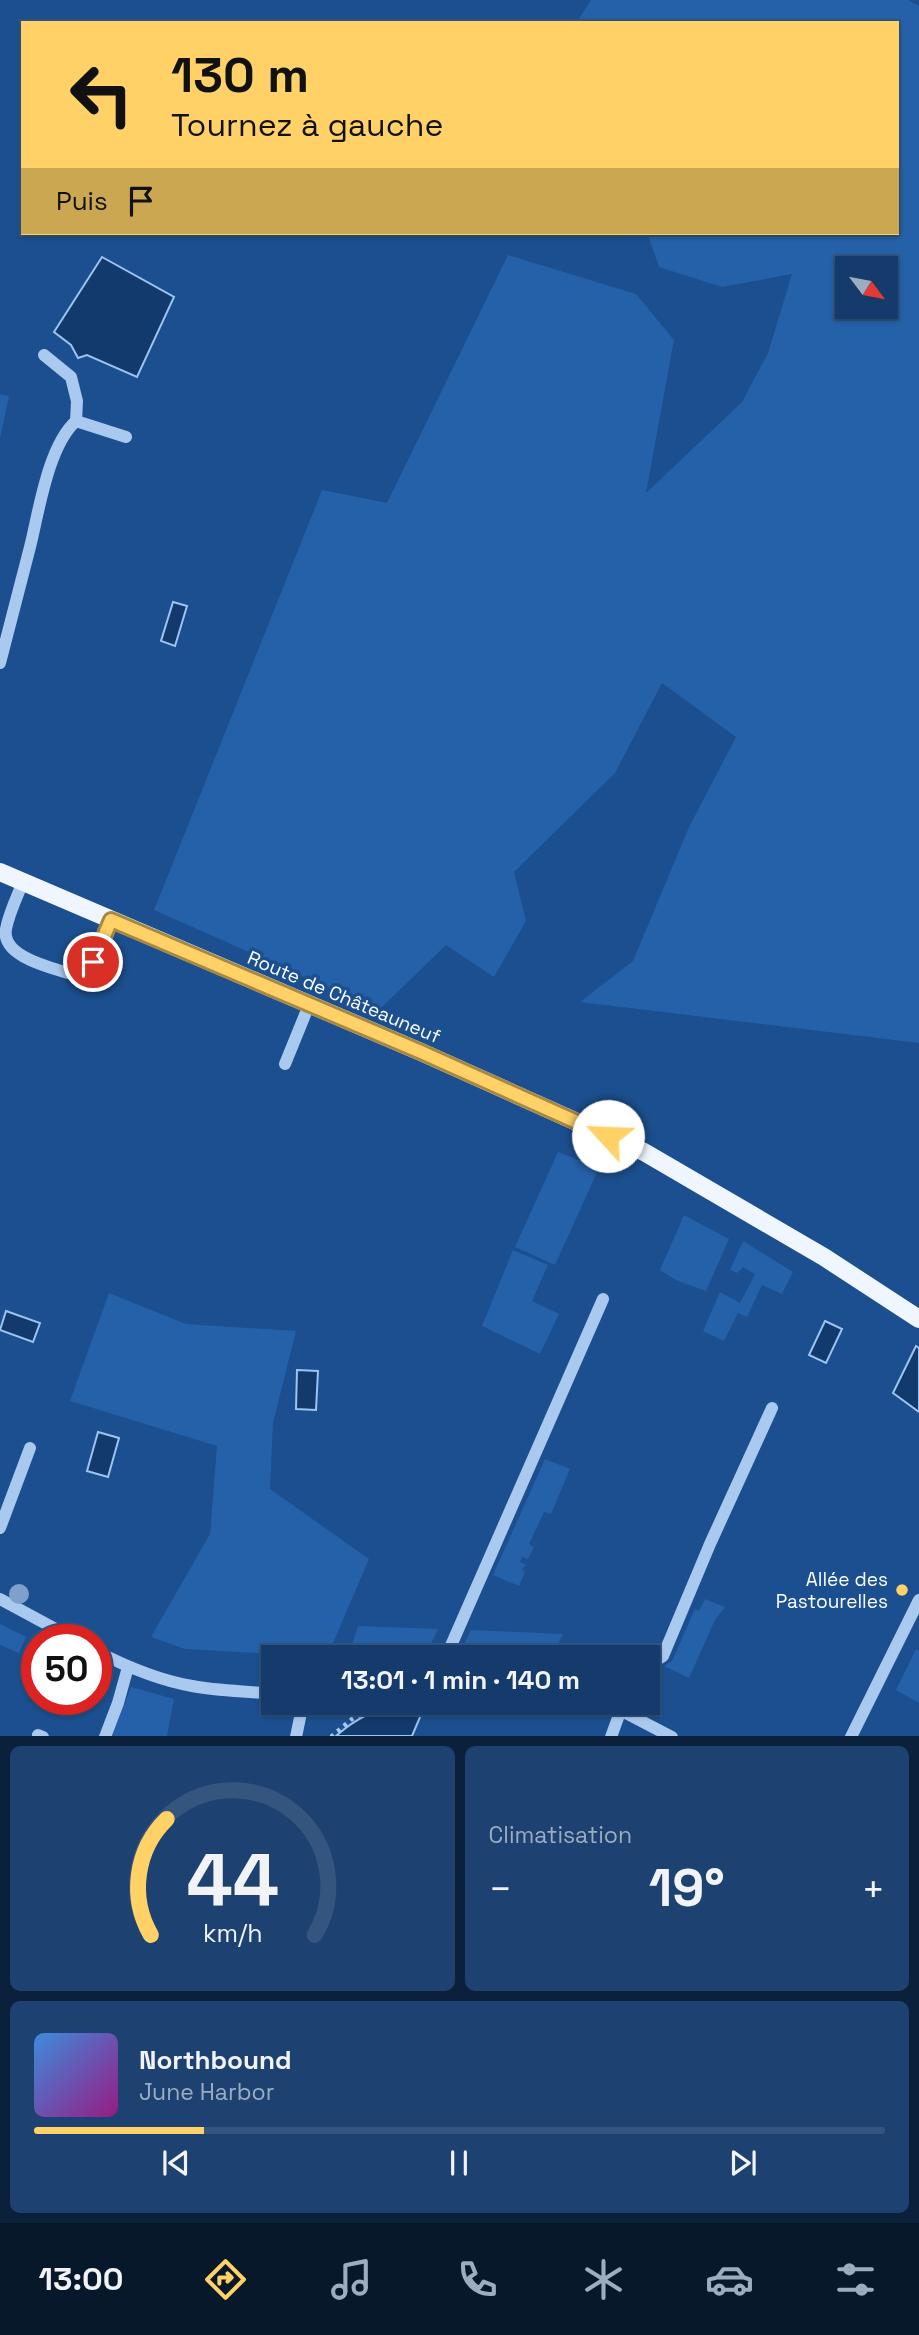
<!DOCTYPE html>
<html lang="fr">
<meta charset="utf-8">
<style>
:root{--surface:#143b6b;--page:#1d4271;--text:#f1f3f6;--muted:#9dadc1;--line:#33557e;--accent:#ffd166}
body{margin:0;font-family:"Space Grotesk",sans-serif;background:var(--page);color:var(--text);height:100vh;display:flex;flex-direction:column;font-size:26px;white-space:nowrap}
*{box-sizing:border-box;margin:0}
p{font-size:23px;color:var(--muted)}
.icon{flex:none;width:38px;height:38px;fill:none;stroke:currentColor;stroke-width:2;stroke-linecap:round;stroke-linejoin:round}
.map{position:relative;height:1736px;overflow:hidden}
.sheet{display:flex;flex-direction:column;gap:10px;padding:10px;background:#0b203b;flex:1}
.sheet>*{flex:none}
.banner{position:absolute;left:21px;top:21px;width:878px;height:214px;border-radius:0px;box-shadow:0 2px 5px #0004,0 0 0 2px var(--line);background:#ffd166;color:#111;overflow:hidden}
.needle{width:46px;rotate:122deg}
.controls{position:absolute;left:835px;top:256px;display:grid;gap:14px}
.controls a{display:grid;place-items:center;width:63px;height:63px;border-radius:0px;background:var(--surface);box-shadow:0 2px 5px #0004,0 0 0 2px var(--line);font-size:35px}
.speed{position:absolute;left:21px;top:1624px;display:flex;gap:14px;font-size:35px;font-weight:700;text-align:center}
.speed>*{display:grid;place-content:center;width:91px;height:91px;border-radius:50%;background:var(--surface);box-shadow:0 2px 5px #0004,0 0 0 2px var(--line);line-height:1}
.speed .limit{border:10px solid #d22;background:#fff;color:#111}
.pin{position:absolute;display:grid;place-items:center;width:60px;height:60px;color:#fff;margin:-30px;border:4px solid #fff;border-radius:50%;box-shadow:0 2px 7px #0007}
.me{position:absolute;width:77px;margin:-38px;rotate:295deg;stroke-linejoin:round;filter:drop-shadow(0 0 5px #0008)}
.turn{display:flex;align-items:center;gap:24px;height:147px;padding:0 35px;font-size:32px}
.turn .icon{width:91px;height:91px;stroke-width:2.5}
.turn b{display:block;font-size:49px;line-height:60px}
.then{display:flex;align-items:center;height:66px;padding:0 35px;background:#0003;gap:14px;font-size:26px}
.big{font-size:52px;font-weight:700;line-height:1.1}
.sheet .widget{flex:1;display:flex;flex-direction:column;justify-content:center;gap:10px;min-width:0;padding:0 24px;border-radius:10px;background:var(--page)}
.sheet .dial{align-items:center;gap:0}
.dial svg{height:182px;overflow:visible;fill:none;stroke:var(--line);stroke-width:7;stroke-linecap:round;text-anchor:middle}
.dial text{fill:var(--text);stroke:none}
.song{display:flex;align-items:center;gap:21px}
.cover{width:84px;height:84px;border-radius:10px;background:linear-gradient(135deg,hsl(210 70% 55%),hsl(310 70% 35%))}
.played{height:7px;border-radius:4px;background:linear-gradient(90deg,var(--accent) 20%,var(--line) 20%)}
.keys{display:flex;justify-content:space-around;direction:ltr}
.heat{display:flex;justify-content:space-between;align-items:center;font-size:38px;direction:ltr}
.sheet .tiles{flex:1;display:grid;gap:10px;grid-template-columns:1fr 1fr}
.widget:last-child{grid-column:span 2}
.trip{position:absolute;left:261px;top:1645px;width:399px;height:70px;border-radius:0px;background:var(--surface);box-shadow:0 2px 5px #0004,0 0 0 2px var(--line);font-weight:700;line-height:70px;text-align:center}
.dock{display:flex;height:112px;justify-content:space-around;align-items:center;background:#08182b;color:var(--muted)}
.dock .icon{width:49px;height:49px}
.dock .active{color:var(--accent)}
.dock b{font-size:32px;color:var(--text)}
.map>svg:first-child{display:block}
.green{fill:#2461a8;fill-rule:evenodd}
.water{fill:#123a6d;stroke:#9cc4f0;stroke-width:2}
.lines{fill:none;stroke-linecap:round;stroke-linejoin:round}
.path{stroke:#a9c9ee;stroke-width:4.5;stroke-dasharray:3.5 5;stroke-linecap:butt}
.minor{stroke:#a9c9ee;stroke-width:12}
.major{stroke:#f0f6ff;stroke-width:18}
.tree{fill:#7ea0ca}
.route-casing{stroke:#a68842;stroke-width:18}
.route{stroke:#ffd166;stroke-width:12}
.poi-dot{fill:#ffd166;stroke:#1b4f8f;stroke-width:2.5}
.labels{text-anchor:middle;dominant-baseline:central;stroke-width:7;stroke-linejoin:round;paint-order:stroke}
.street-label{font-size:19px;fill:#fff;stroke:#1b4f8f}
.poi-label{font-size:19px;fill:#fff;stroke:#1b4f8f;text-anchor:end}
</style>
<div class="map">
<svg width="919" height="1737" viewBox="0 0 919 1737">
<rect width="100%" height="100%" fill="#1b4f8f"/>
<path class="green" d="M591 0H908L919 6V1043L580 1002 633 961 689 827 736 737 662 683 615 773 514 872 526 921 494 977 446 945 379 1010 154 910 322 490 387 503 508 255 636 294 674 340 646 493 742 402 768 353 792 274 722 287 659 267 647 233H898V23H576ZM847 268H886V306H847Z
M0 394 9 396 0 439Z
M558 1152 599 1168 555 1265 515 1247Z
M684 1215 729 1239 706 1291 676 1280 660 1270Z
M743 1241 793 1272 782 1294 762 1285 747 1317 738 1313 724 1341 703 1331 720 1292 740 1303 755 1274 743 1267 737 1273 730 1270Z
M513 1250 548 1265 532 1301 559 1314 540 1354 482 1326Z
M109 1293 186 1324 296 1331 273 1423 270 1489 369 1559 327 1657 185 1649 151 1637 210 1534 217 1446 70 1401Z
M545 1459 570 1469 551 1514 544 1512 529 1544 534 1547 528 1559 522 1557 520 1562 526 1565 522 1569 525 1572 519 1586 493 1575Z
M705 1599 725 1607 715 1620 689 1678 664 1666 672 1661 695 1609 699 1611Z
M0 1624 26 1637 19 1653 0 1645Z
M358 1626 438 1629 425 1657H348Z
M471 1630 563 1634 552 1657H458Z
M916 1649 919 1651V1703L896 1690Z
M131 1687 174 1699 167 1736H112Z"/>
<path class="water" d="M102 257 174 297 137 377 87 355 78 358 71 345 54 332Z
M173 602 187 606 175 646 161 641Z
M6 1311 40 1323 33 1342 0 1330Z
M825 1321 842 1329 826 1363 809 1355Z
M916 1346 919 1348V1412L893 1393Z
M297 1370 318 1371 316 1410 296 1409Z
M98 1432 119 1438 108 1477 87 1471Z
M402 1703H426L412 1736H336C355 1719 377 1708 402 1703Z"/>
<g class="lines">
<path class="path" d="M331 1737 352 1719 383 1703"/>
<path class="minor" d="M44 355 71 377 77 401 76 421
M0 663C10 625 20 586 30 547 39 511 48 446 76 421L126 437
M23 882C17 897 9 913 6 929 1 956 49 967 68 973L93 963 111 920
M285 1064 309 1005
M0 1528 30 1448
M0 1599 76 1640
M96 1651C127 1667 158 1680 192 1686 218 1691 246 1691 273 1694
M446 1657 603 1299
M648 1665 663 1656 710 1544 772 1408
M598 1703 620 1710 672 1737
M38 1735 43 1737
M105 1737 118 1703 128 1667
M296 1737 303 1703
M611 1737 623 1704
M851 1737 919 1600"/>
<path class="major" d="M0 872 421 1052 644 1152 824 1257 919 1319"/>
</g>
<circle class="tree" cx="19" cy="1594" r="10"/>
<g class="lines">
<defs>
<path id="route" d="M93 962 111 920 421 1052 608 1136"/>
</defs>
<use href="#route" class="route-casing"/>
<use href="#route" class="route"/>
</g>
<circle class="poi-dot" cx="902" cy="1590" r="7"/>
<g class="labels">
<g class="street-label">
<text transform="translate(344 997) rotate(23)">Route de Châteauneuf</text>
</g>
<g class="poi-label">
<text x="888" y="1579">Allée des<tspan x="888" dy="22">Pastourelles</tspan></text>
</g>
</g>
</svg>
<div class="controls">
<a><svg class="needle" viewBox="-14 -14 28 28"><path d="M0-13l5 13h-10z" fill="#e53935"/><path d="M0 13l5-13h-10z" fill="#9dadc1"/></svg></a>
</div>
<div class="speed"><div class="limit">50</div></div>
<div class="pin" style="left:93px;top:962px;background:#d93025"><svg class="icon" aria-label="arrive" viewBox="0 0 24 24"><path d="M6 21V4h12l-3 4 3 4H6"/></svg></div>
<svg class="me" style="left:608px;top:1136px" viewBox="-20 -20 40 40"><circle r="19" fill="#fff"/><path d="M0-13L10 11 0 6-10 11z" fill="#ffd166"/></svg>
<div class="trip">13:01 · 1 min · 140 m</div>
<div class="banner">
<div class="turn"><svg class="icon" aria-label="left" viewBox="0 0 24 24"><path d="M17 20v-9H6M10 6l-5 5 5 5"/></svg><div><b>130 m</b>Tournez à gauche</div></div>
<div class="then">Puis<svg class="icon" aria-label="arrive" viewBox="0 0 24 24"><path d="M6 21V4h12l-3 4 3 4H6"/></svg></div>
</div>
</div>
<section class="sheet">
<div class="tiles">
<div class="widget dial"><svg viewBox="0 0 100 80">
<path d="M14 69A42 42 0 1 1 86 69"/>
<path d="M14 69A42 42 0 0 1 21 18" stroke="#ffd166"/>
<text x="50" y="56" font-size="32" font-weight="700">44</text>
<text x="50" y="72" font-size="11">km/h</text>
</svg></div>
<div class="widget"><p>Climatisation</p>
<div class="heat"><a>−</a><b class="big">19°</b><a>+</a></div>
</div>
<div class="widget">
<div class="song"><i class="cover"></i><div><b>Northbound</b><p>June Harbor</p></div></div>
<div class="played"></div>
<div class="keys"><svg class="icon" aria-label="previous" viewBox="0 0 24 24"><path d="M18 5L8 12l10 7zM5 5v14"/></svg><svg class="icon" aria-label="pause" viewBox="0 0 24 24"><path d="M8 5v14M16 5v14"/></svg><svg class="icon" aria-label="next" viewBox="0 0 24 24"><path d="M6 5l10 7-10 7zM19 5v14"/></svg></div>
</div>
</div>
</section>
<nav class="dock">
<b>13:00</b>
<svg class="icon active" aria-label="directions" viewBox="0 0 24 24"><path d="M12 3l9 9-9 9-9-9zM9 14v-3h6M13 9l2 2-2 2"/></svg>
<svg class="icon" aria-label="music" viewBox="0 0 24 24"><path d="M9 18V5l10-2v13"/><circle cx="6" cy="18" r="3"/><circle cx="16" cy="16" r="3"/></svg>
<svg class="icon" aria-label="phone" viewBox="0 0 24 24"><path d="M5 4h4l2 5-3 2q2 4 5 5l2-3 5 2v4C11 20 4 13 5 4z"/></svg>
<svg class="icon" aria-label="climate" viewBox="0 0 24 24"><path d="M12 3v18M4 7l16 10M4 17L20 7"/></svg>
<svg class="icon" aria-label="car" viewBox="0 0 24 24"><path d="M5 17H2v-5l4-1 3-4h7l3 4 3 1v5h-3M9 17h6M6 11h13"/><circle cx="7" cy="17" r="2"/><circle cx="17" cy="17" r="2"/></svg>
<svg class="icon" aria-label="filters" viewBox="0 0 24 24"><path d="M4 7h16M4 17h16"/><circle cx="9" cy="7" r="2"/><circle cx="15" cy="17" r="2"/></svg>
</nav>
